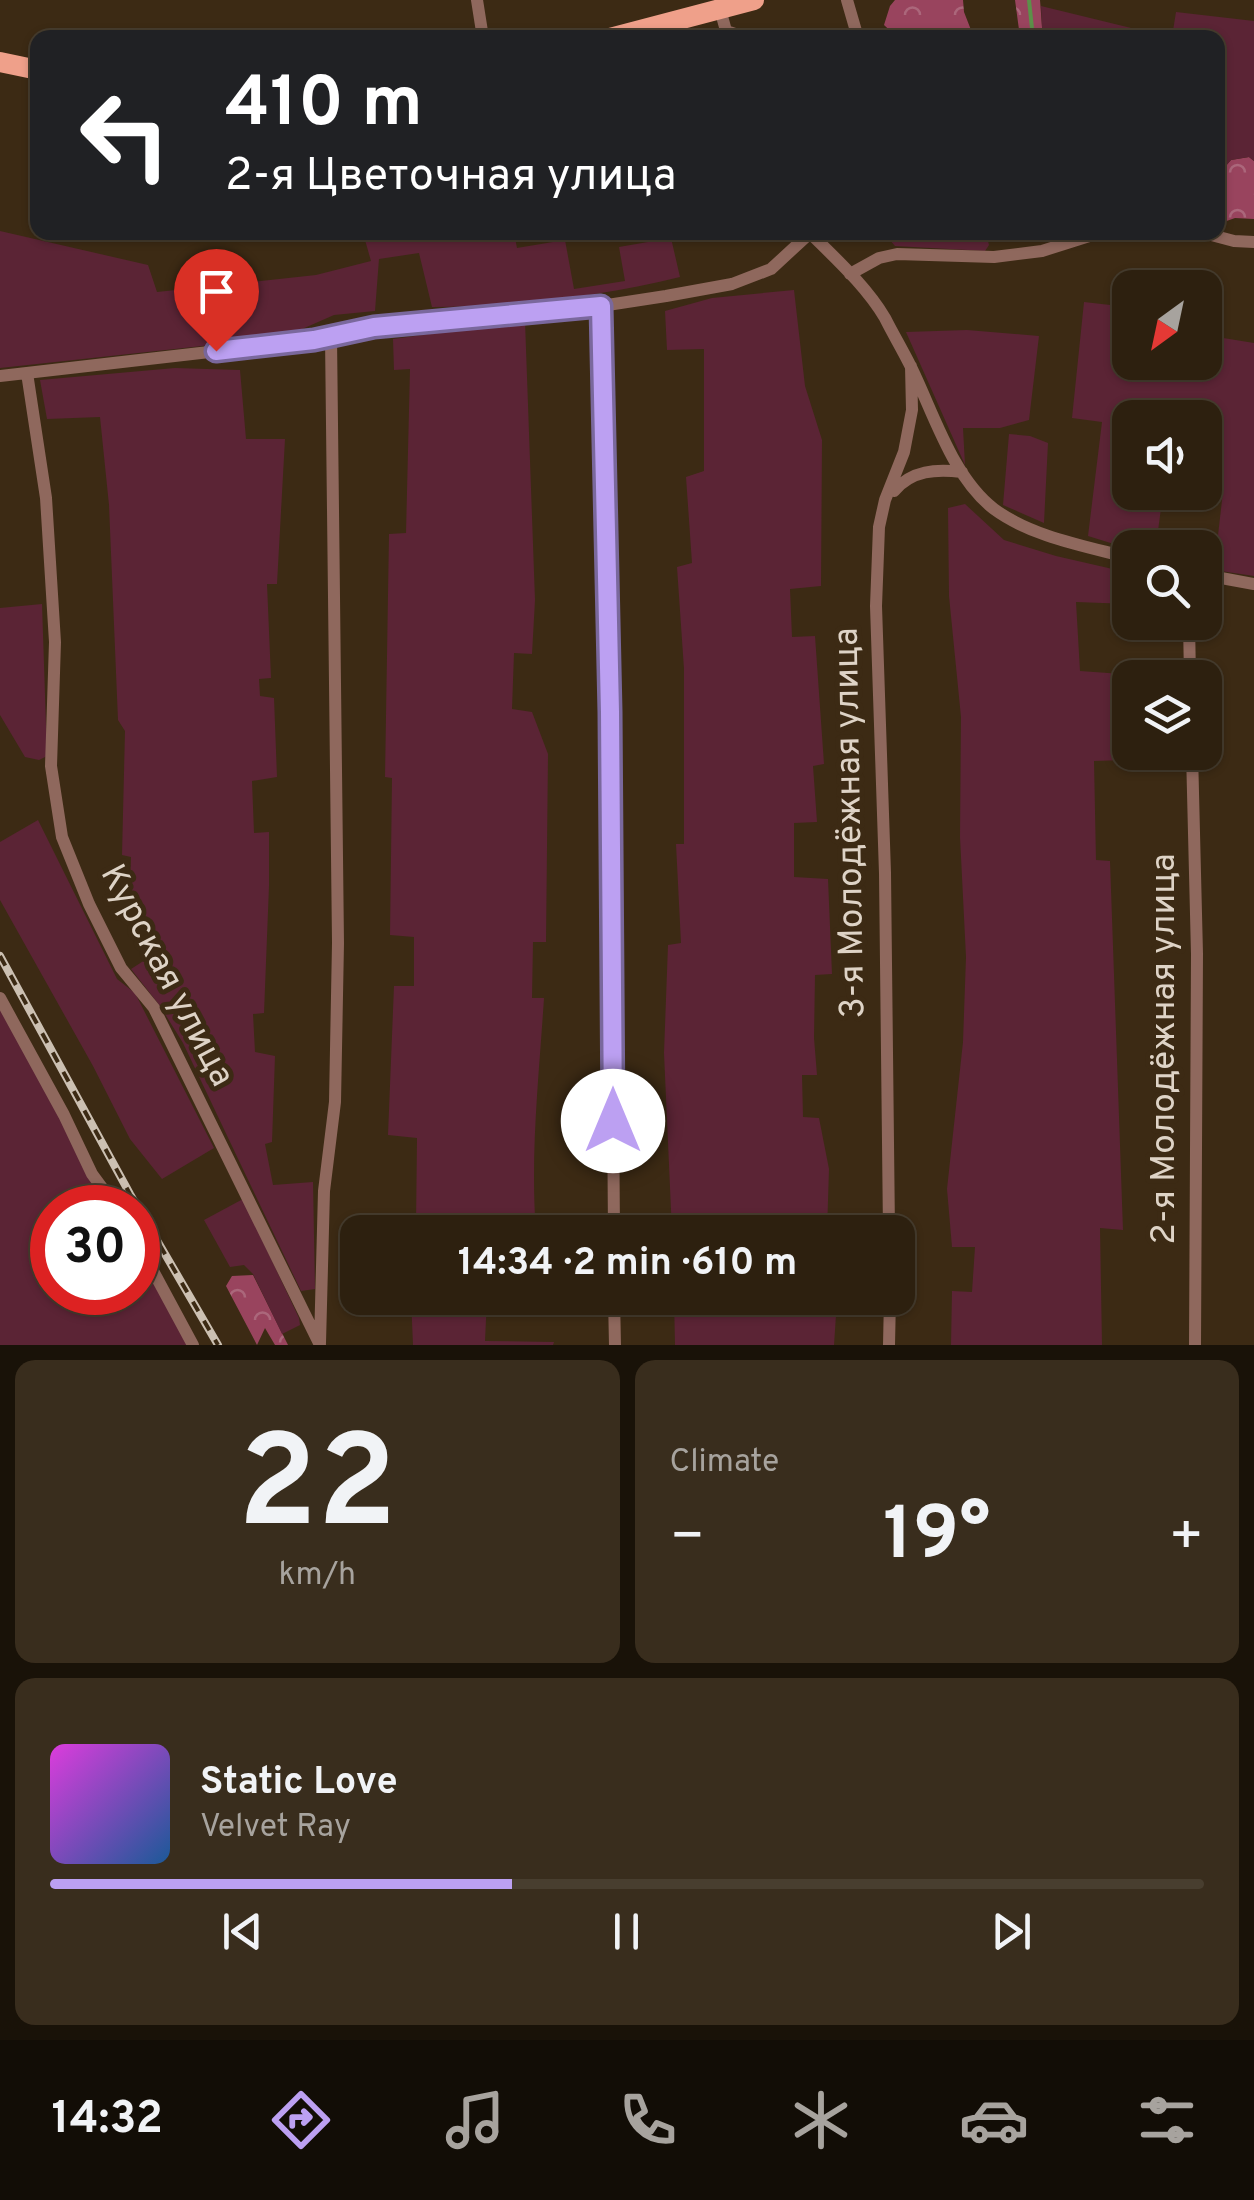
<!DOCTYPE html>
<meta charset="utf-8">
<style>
:root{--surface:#2d200f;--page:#392d1d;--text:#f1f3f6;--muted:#a7a39e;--line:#483e2f;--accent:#bca0f2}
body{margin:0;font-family:Overpass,sans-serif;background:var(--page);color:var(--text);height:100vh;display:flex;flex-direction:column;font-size:38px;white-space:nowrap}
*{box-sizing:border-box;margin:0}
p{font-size:32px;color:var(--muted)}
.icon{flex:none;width:55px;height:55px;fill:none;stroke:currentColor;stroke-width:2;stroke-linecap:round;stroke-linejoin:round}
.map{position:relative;height:1345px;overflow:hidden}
.panel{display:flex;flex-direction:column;gap:15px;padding:15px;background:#191208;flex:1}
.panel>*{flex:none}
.banner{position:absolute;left:30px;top:30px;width:1195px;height:210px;border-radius:20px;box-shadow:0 2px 8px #0004,0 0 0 2px var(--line);background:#202124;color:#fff;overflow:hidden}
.needle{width:65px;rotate:213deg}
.fabs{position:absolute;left:1112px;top:270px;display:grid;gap:20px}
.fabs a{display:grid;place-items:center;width:110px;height:110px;border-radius:20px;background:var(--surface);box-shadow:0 2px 8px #0004,0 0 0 2px var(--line);font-size:50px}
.speed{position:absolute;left:30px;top:1185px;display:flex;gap:20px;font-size:50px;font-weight:700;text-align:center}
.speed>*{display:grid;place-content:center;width:130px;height:130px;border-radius:50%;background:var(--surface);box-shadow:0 2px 8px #0004,0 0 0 2px var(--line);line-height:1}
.speed .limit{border:15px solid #d22;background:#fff;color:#111}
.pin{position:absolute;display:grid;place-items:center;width:85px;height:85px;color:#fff;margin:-102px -42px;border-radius:50% 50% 50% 0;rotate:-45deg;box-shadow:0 0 10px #0007}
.pin .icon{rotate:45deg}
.me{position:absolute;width:110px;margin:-55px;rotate:0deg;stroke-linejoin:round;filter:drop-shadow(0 0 8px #0008)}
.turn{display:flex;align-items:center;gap:35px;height:210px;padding:0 30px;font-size:45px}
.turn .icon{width:130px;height:130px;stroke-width:2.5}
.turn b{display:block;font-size:70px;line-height:85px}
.big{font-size:75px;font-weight:700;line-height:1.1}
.panel .widget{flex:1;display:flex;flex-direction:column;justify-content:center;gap:15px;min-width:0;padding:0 35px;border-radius:20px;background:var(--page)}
.panel .dial{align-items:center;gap:0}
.dial b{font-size:130px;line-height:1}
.song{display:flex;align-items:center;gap:30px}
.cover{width:120px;height:120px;border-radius:15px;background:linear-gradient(135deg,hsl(300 70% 55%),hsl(210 70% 35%))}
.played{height:10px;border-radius:5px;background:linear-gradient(90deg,var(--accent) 40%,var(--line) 40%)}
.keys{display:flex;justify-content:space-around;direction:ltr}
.heat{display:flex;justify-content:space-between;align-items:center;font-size:55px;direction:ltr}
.panel .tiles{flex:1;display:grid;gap:15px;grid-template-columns:1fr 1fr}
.widget:last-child{grid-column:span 2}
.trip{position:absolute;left:340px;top:1215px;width:575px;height:100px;border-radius:20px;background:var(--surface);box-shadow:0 2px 8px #0004,0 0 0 2px var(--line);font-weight:700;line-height:100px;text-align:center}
.tab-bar{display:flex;height:160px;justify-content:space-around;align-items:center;background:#120d06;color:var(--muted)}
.tab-bar .icon{width:70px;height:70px}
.tab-bar .on{color:var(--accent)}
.tab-bar b{font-size:45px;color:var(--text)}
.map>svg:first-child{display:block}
.forest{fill:url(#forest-crowns)}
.green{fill:#5b2435}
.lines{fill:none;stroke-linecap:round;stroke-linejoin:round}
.stream{stroke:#5c9049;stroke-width:4}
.street{stroke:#8f685d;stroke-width:12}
.primary{stroke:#efa08a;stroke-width:20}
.rail-casing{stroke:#ccc0b2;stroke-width:8}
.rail{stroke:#3c2a14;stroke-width:4;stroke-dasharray:11;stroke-linecap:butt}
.route-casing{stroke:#7a689d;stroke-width:25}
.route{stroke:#bca0f2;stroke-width:18}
.labels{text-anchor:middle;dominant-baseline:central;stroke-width:10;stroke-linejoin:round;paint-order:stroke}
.street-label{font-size:35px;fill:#ded3c6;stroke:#3c2a14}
</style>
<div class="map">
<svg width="1254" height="1345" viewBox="0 0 1254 1345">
<defs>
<pattern id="forest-crowns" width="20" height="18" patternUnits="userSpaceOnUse" patternTransform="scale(2.5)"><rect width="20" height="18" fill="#99445e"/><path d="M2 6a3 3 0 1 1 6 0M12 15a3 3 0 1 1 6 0" fill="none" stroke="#ab677b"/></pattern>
</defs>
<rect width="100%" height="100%" fill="#3c2a14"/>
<path class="forest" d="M895 0H963L964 12 971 30 992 37H897L884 25 890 6Z
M1015 0H1040L1042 27 1047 37H1020Z
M1249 157 1254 161V219L1235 218 1218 224V171H1221L1231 160Z
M253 1275 288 1345H275L265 1328 257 1345 226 1286 232 1276Z"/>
<path class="green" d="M1041 6 1168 37H1047L1042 27Z
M1176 12 1254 21V161L1249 157 1231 160 1221 172 1218 171V38L1172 37Z
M0 231 148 265 157 292 316 275 371 261 365 240 407 233H514L517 248 565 240 574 289 625 281 619 247 671 238 680 277C599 297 516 306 432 307L419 253 379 259 375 311 334 315 293 333 230 343 0 368Z
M884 233H986L989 245 985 251 895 246Z
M794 290 805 386 822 440 821 586 790 589 792 637 815 636 824 764 813 766 817 822 794 823V877L828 879 832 974 815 975 814 1038 817 1075H802L803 1117 819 1118 829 1169 827 1232H672L664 1053 668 945 681 943 676 844H684V669L677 567 692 563 686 477 704 471V349L667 350 665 311 712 298Z
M1121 296 1130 297V362H1205V309L1213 310 1211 336 1254 343V576L1214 570 1224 483 1205 480V418H1130V492L1163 493 1156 546 1130 549 1088 536 1102 422 1072 418 1084 302 1119 306Z
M525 321 535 600 532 654 514 653 512 709 532 712 548 754 546 942H533L532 998H544C539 1076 530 1155 536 1232H393V1227L416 1226 417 1138 388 1135 394 986H414V937L390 935 392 778 385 777 389 534 406 533 410 369 394 370 393 339Z
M967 330 1039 336 1029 420 1000 428H963L965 465 906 332Z
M175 368 240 370 246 439H285L277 584H267L271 678 259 679 260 696 274 698 277 777 252 781 254 833 269 832V886L264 1013 253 1014 255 1052 275 1056 272 1142 265 1144 273 1185 313 1182 315 1289 301 1291 183 1043 160 1006 131 969 145 960 129 920 131 857 122 855 125 731 118 720 109 505 100 417 47 419 40 380Z
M1009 434 1030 436 1048 443 1044 523 1003 505Z
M965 504 1004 540 1056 556 1130 573V604L1076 602 1080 671 1122 674 1126 760 1094 761 1096 860 1110 861 1123 1230 1100 1228 1102 1345H951L952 1291 972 1292 975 1247H952L947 1189 963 1042 966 957 960 837 961 717 949 596 948 508Z
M42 604 47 756 39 760 25 757 0 715V608Z
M38 820 117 979 135 993 214 1148 162 1179 130 1139 93 1066 0 900V842Z
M0 1008 113 1207 52 1208V1292H138V1251L187 1345H0Z
M243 1199 299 1318 300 1325 282 1334 253 1274 244 1265 230 1267 204 1220Z
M411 1298H487L485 1341 554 1342 553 1345H413Z
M674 1298H804L805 1314 836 1315 834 1345H675Z"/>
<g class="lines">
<path class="stream" d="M1029 0 1033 38"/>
<path class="street" d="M477 0 483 38
M847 0 858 38
M720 9 728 38
M726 31 747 38
M842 38H848
M809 232C836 259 866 286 885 318 893 334 902 349 910 365 933 411 952 477 994 509 1032 537 1085 546 1130 558
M1200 232 1234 241 1254 242
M850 274 879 258 897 254 994 257 1042 251 1102 232
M601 306 610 712 614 1232
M27 373 46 498 55 642 51 766 62 837 89 904 121 968 154 1008 320 1345
M0 376 314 340 373 327 601 306 666 296 732 284 771 269 810 233
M894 491C912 470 936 469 962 472
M1205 575 1254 584
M1189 622 1190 678
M1192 752 1197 954 1195 1345
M0 998 64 1115 92 1174 117 1208
M889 1232 885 873 876 606 879 527 885 500 904 452 912 410 911 366
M138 1243 193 1345
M614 1298 615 1345
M320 1343 324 1191 335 1102 338 943 331 337
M889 1345 890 1298"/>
<path class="primary" d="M610 38 754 0
M0 62 38 70"/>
<defs>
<path id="rail" d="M0 956 130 1194 218 1345"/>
</defs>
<use href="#rail" class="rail-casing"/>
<use href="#rail" class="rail"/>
</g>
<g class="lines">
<defs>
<path id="route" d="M216 351 314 340 374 327 601 306 610 712 613 1121"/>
</defs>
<use href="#route" class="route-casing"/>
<use href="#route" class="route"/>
</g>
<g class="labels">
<g class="street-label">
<text transform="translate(851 823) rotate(-91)">3-я Молодёжная улица</text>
<text transform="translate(166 976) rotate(62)">Курская улица</text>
<text transform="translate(1165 1049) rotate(-90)">2-я Молодёжная улица</text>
</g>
</g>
</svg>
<div class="fabs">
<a><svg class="needle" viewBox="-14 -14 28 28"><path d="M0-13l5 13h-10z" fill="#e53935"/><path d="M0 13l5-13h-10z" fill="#a7a39e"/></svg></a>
<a><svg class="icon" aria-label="sound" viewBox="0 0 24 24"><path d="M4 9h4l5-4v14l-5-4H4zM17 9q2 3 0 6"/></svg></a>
<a><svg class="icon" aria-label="search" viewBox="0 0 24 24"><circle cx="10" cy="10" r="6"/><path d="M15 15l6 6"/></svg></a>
<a><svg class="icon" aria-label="layers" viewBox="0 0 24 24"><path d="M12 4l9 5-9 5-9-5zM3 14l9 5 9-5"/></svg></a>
</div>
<div class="speed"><div class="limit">30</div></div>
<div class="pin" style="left:216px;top:351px;background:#d93025"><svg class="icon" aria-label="arrive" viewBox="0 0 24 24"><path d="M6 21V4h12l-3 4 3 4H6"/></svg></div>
<svg class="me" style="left:613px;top:1121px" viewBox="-20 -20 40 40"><circle r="19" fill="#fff"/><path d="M0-13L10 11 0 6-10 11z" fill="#bca0f2"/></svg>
<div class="trip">14:34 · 2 min · 610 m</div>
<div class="banner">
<div class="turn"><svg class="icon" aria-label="left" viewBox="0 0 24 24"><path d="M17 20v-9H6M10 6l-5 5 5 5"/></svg><div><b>410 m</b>2-я Цветочная улица</div></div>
</div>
</div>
<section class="panel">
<div class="tiles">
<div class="widget dial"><b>22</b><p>km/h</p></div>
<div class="widget"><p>Climate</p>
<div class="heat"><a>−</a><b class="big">19°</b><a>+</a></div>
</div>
<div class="widget">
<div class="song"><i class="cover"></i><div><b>Static Love</b><p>Velvet Ray</p></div></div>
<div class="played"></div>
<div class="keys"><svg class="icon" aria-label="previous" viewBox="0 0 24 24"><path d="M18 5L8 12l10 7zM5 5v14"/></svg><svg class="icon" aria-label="pause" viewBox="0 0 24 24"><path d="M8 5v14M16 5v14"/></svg><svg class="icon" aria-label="next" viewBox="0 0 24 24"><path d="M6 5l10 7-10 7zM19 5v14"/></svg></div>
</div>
</div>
</section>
<nav class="tab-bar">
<b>14:32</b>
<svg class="icon on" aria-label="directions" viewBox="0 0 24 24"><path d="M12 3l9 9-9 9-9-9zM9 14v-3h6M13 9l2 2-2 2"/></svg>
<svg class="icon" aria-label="music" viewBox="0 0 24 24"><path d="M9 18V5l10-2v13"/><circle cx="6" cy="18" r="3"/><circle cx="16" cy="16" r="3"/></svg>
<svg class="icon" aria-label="phone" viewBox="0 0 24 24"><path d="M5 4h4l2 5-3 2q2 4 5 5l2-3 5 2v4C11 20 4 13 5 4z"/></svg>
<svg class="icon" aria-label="climate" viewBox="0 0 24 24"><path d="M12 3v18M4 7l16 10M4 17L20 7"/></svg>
<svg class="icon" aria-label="car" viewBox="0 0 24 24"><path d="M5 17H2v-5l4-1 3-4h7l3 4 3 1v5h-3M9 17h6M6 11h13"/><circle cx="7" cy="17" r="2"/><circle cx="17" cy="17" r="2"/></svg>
<svg class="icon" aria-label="filters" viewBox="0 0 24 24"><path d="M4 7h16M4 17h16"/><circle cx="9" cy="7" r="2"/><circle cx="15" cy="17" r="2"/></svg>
</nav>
